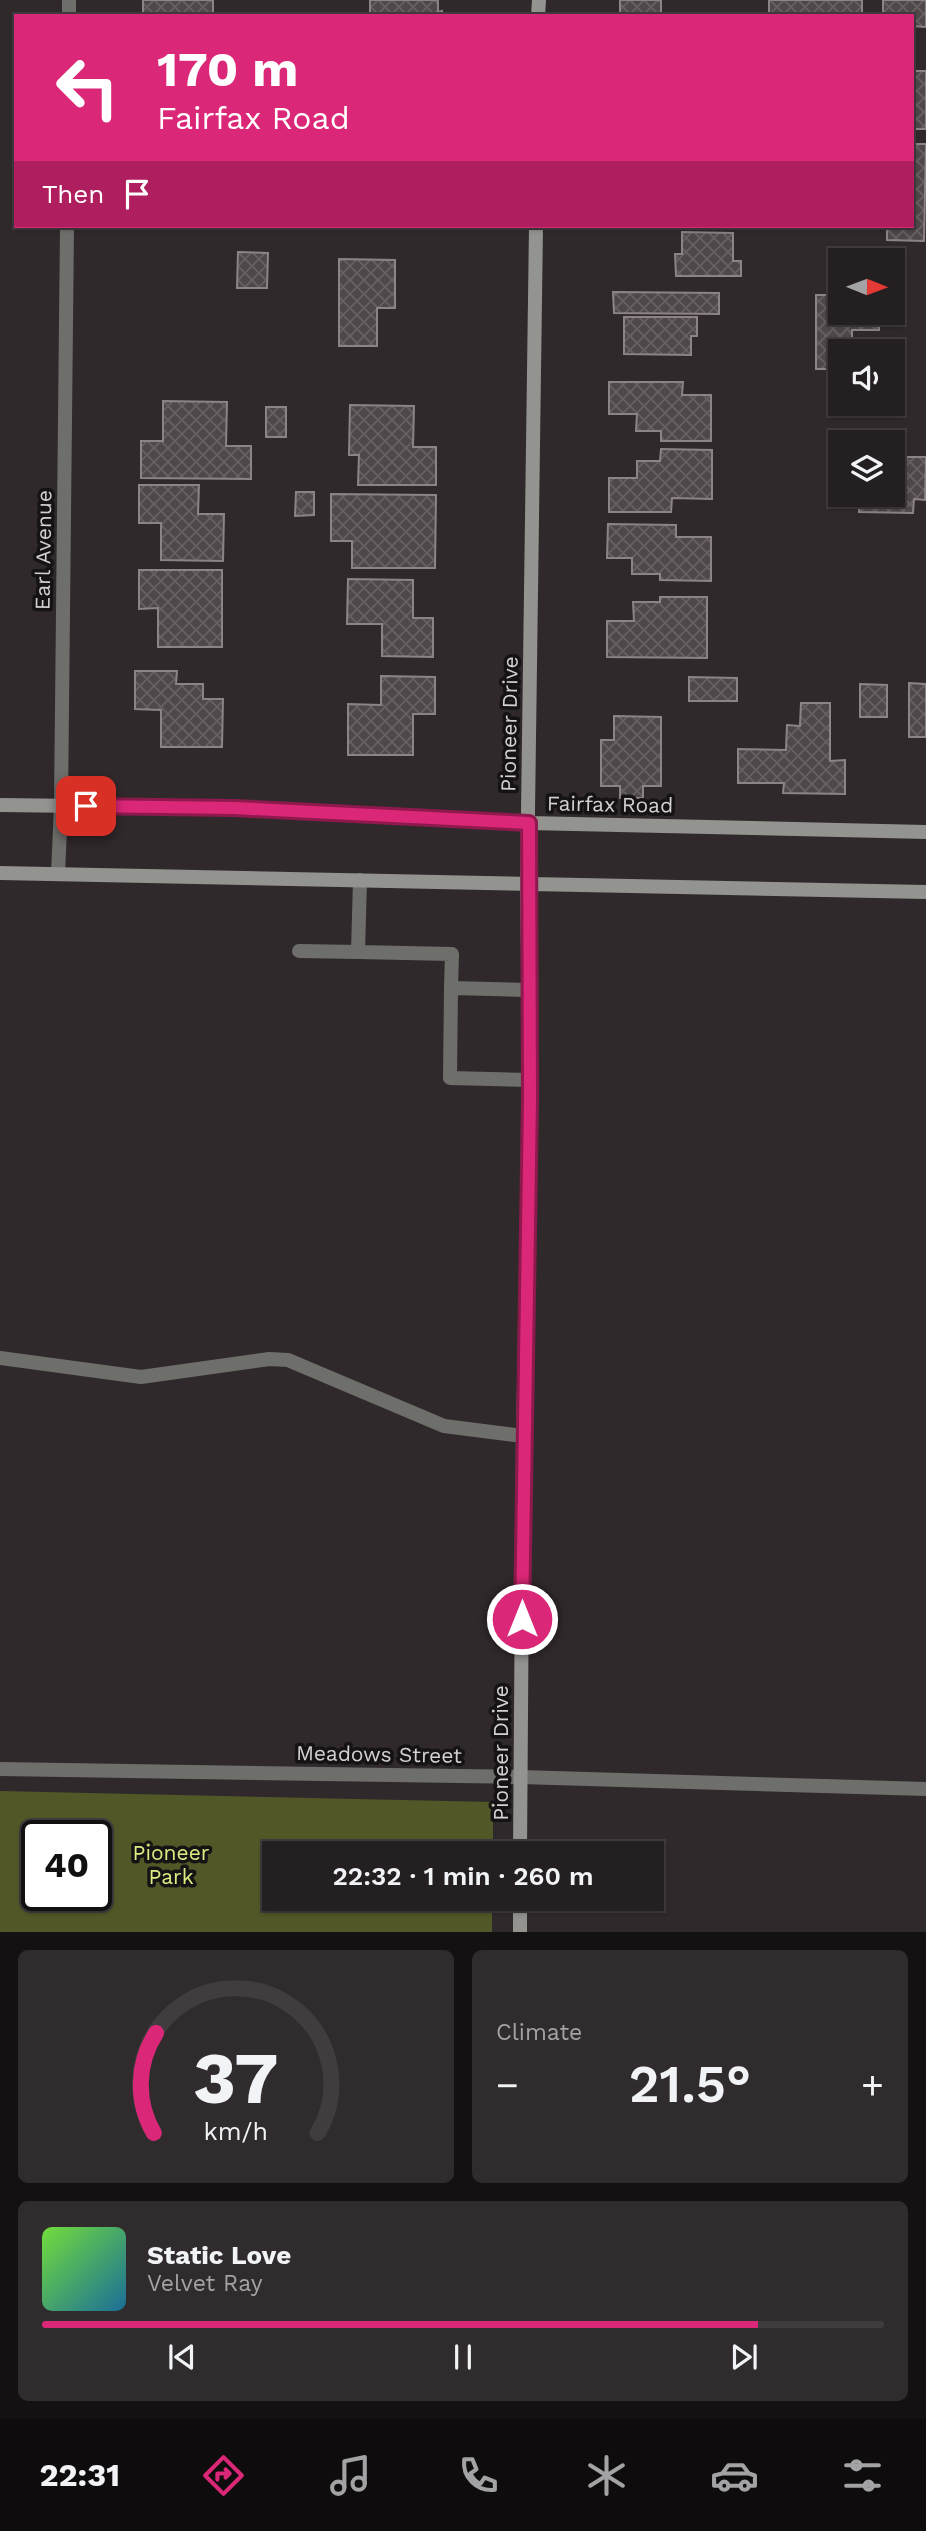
<!DOCTYPE html>
<meta charset="utf-8">
<style>
:root{--surface:#241f21;--page:#302c2e;--text:#f1f3f6;--muted:#a3a2a5;--line:#413d3f;--accent:#db2777}
body{margin:0;font-family:"Work Sans",sans-serif;background:var(--page);color:var(--text);height:100vh;display:flex;flex-direction:column;font-size:26px;white-space:nowrap}
*{box-sizing:border-box;margin:0}
p{font-size:23px;color:var(--muted)}
.icon{flex:none;width:38px;height:38px;fill:none;stroke:currentColor;stroke-width:2;stroke-linecap:round;stroke-linejoin:round}
.map{position:relative;height:1932px;overflow:hidden}
.panel{display:flex;flex-direction:column;gap:18px;padding:18px;background:#141112;flex:1}
.panel>*{flex:none}
.banner{position:absolute;left:14px;top:14px;width:900px;height:214px;border-radius:0px;box-shadow:0 2px 5px #0004,0 0 0 2px var(--line);background:#db2777;color:#fff;overflow:hidden}
.needle{width:46px;rotate:91deg}
.controls{position:absolute;left:828px;top:248px;display:grid;gap:14px}
.controls a{display:grid;place-items:center;width:77px;height:77px;border-radius:0px;background:var(--surface);box-shadow:0 2px 5px #0004,0 0 0 2px var(--line);font-size:35px}
.speed{position:absolute;left:21px;top:1820px;display:flex;gap:14px;font-size:35px;font-weight:700;text-align:center}
.speed>*{display:grid;place-content:center;width:91px;height:91px;border-radius:50%;background:var(--surface);box-shadow:0 2px 5px #0004,0 0 0 2px var(--line);line-height:1}
.speed .limit{border:4px solid #111;border-radius:10px;background:#fff;color:#111}
.pin{position:absolute;display:grid;place-items:center;width:60px;height:60px;color:#fff;margin:-30px;border-radius:14px;box-shadow:0 4px 10px #0006}
.me{position:absolute;width:77px;margin:-38px;rotate:0deg;stroke-linejoin:round;filter:drop-shadow(0 0 5px #0008)}
.turn{display:flex;align-items:center;gap:24px;height:147px;padding:0 28px;font-size:32px}
.turn .icon{width:91px;height:91px;stroke-width:2.5}
.turn b{display:block;font-size:49px;line-height:60px}
.then{display:flex;align-items:center;height:66px;padding:0 28px;background:#0003;gap:14px;font-size:26px}
.big{font-size:52px;font-weight:600;line-height:1.1}
.panel .widget{flex:1;display:flex;flex-direction:column;justify-content:center;gap:10px;min-width:0;padding:0 24px;border-radius:10px;background:var(--page)}
.panel .dial{align-items:center;gap:0}
.dial svg{height:182px;overflow:visible;fill:none;stroke:var(--line);stroke-width:7;stroke-linecap:round;text-anchor:middle}
.dial text{fill:var(--text);stroke:none}
.song{display:flex;align-items:center;gap:21px}
.cover{width:84px;height:84px;border-radius:10px;background:linear-gradient(135deg,hsl(100 70% 55%),hsl(200 70% 35%))}
.played{height:7px;border-radius:4px;background:linear-gradient(90deg,var(--accent) 85%,var(--line) 85%)}
.keys{display:flex;justify-content:space-around;direction:ltr}
.heat{display:flex;justify-content:space-between;align-items:center;font-size:38px;direction:ltr}
.panel .tiles{flex:1;display:grid;gap:18px;grid-template-columns:1fr 1fr}
.widget:last-child{grid-column:span 2}
.trip{position:absolute;left:262px;top:1841px;width:402px;height:70px;border-radius:0px;background:var(--surface);box-shadow:0 2px 5px #0004,0 0 0 2px var(--line);font-weight:600;line-height:70px;text-align:center}
.tab-bar{display:flex;height:112px;justify-content:space-around;align-items:center;background:#0e0c0d;color:var(--muted)}
.tab-bar .icon{width:49px;height:49px}
.tab-bar .on{color:var(--accent)}
.tab-bar b{font-size:32px;color:var(--text)}
.map>svg:first-child{display:block}
.park{fill:#515727;fill-rule:evenodd}
.building{fill:url(#building-cross-hatch);stroke:#8c8387;stroke-width:2}
.lines{fill:none;stroke-linecap:round;stroke-linejoin:round}
.lane{stroke:#6e6f6b;stroke-width:14}
.street{stroke:#6e6f6b;stroke-width:14}
.secondary{stroke:#93948f;stroke-width:14}
.route-casing{stroke:#8e194d;stroke-width:18}
.route{stroke:#db2777;stroke-width:12}
.labels{text-anchor:middle;dominant-baseline:central;stroke-width:7;stroke-linejoin:round;paint-order:stroke}
.street-label{font-size:21px;fill:#d5d1d3;stroke:#161314}
.park-label{font-size:21px;fill:#ddec82;stroke:#161314}
</style>
<div class="map">
<svg width="926" height="1933" viewBox="0 0 926 1933">
<defs>
<pattern id="building-cross-hatch" width="8" height="8" patternUnits="userSpaceOnUse" patternTransform="scale(1.75)"><rect width="8" height="8" fill="#4f484b"/><path d="M0 0l8 8M0 8l8-8" fill="none" stroke="#676164"/></pattern>
</defs>
<rect width="100%" height="100%" fill="#30292c"/>
<path class="park" d="M0 1791 493 1802V1853H275V1899H492V1932H0ZM37 1836H96V1895H37Z"/>
<path class="building" d="M143 0H213V16H143Z
M370 0H438V12L442 11V16H370Z
M620 0H661V13H620Z
M769 0H862V16H769Z
M883 0H926V27L912 26V16H883Z
M912 71H926V129H912Z
M912 144H926L924 241 887 240V226H912Z
M682 232 733 233V261H741V276H676L675 254H682Z
M238 252 268 253 267 288H237Z
M339 259 395 260V308H377V346H339Z
M613 292 719 293V314L614 313Z
M816 295H840V313H879V330H852V352H840V369H816Z
M624 317H697V336H691V355L624 354Z
M609 382H683L682 395H711V441H661V431H636L637 414H609Z
M163 401 227 402 226 446H251V479L141 478V441H163Z
M350 405 414 406 413 447H436V485H358L359 455H349Z
M266 407H286V437H266Z
M661 449 712 450V499L672 498 671 512H609V478H637V461H660Z
M892 457H926L925 500 914 499 913 513 859 512V495H892Z
M139 485H199L198 514H224L223 561 161 560V523H139Z
M296 492H314V515L295 516Z
M331 494 436 495 435 568H352V541H331Z
M608 524 676 525V537H711V581L660 580V574H632V558H607Z
M139 570H222V647H158V608L139 609Z
M348 579 413 580V618H433V657L382 656V624H347Z
M660 597H707V658L607 657V621H634L633 602H660Z
M135 671H177L176 684H203V699H223L222 747H161V710L135 709Z
M381 676 435 677V714H413V755H348V704L381 705Z
M689 677 737 678V701H689Z
M909 683 926 684V737H909Z
M860 684 887 685V717H860Z
M801 703H830V761L845 760V794L783 793 784 783H738V749L786 750 787 725 800 726Z
M614 716 661 717V786H643V798H620V786H601V740H614Z"/>
<g class="lines">
<path class="lane" d="M360 880 358 952 452 954 451 988
M299 951 358 952
M529 990 451 988 450 1078 530 1080"/>
<path class="street" d="M69 16V0
M58 874 61 805 67 226
M0 1358 141 1377 269 1359 288 1360 444 1426 523 1436
M0 1769 520 1777 926 1789"/>
<path class="secondary" d="M538 16 539 0
M0 805 234 808 529 823 926 832
M0 873 926 892
M520 1853 523 1436 530 1099 527 884 536 226
M520 1933V1899"/>
</g>
<g class="lines">
<defs>
<path id="route" d="M86 806 234 808 529 823 530 1099 522 1619"/>
</defs>
<use href="#route" class="route-casing"/>
<use href="#route" class="route"/>
</g>
<g class="labels">
<g class="street-label">
<text transform="translate(43 550) rotate(-89)">Earl Avenue</text>
<text transform="translate(509 724) rotate(-89)">Pioneer Drive</text>
<text transform="translate(610 804) rotate(1)">Fairfax Road</text>
<text transform="translate(500 1753) rotate(-90)">Pioneer Drive</text>
<text transform="translate(379 1754) rotate(1)">Meadows Street</text>
</g>
<g class="park-label">
<text x="171" y="1852">Pioneer<tspan x="171" dy="24">Park</tspan></text>
</g>
</g>
</svg>
<div class="controls">
<a><svg class="needle" viewBox="-14 -14 28 28"><path d="M0-13l5 13h-10z" fill="#e53935"/><path d="M0 13l5-13h-10z" fill="#a3a2a5"/></svg></a>
<a><svg class="icon" aria-label="sound" viewBox="0 0 24 24"><path d="M4 9h4l5-4v14l-5-4H4zM17 9q2 3 0 6"/></svg></a>
<a><svg class="icon" aria-label="layers" viewBox="0 0 24 24"><path d="M12 4l9 5-9 5-9-5zM3 14l9 5 9-5"/></svg></a>
</div>
<div class="speed"><div class="limit">40</div></div>
<div class="pin" style="left:86px;top:806px;background:#d93025"><svg class="icon" aria-label="arrive" viewBox="0 0 24 24"><path d="M6 21V4h12l-3 4 3 4H6"/></svg></div>
<svg class="me" style="left:522px;top:1619px" viewBox="-20 -20 40 40"><circle r="17" fill="#db2777" stroke="#fff" stroke-width="3"/><path d="M0-11L8 9 0 5-8 9z" fill="#fff"/></svg>
<div class="trip">22:32 · 1 min · 260 m</div>
<div class="banner">
<div class="turn"><svg class="icon" aria-label="left" viewBox="0 0 24 24"><path d="M17 20v-9H6M10 6l-5 5 5 5"/></svg><div><b>170 m</b>Fairfax Road</div></div>
<div class="then">Then<svg class="icon" aria-label="arrive" viewBox="0 0 24 24"><path d="M6 21V4h12l-3 4 3 4H6"/></svg></div>
</div>
</div>
<section class="panel">
<div class="tiles">
<div class="widget dial"><svg viewBox="0 0 100 80">
<path d="M14 69A42 42 0 1 1 86 69"/>
<path d="M14 69A42 42 0 0 1 15 25" stroke="#db2777"/>
<text x="50" y="56" font-size="32" font-weight="700">37</text>
<text x="50" y="72" font-size="11">km/h</text>
</svg></div>
<div class="widget"><p>Climate</p>
<div class="heat"><a>−</a><b class="big">21.5°</b><a>+</a></div>
</div>
<div class="widget">
<div class="song"><i class="cover"></i><div><b>Static Love</b><p>Velvet Ray</p></div></div>
<div class="played"></div>
<div class="keys"><svg class="icon" aria-label="previous" viewBox="0 0 24 24"><path d="M18 5L8 12l10 7zM5 5v14"/></svg><svg class="icon" aria-label="pause" viewBox="0 0 24 24"><path d="M8 5v14M16 5v14"/></svg><svg class="icon" aria-label="next" viewBox="0 0 24 24"><path d="M6 5l10 7-10 7zM19 5v14"/></svg></div>
</div>
</div>
</section>
<nav class="tab-bar">
<b>22:31</b>
<svg class="icon on" aria-label="directions" viewBox="0 0 24 24"><path d="M12 3l9 9-9 9-9-9zM9 14v-3h6M13 9l2 2-2 2"/></svg>
<svg class="icon" aria-label="music" viewBox="0 0 24 24"><path d="M9 18V5l10-2v13"/><circle cx="6" cy="18" r="3"/><circle cx="16" cy="16" r="3"/></svg>
<svg class="icon" aria-label="phone" viewBox="0 0 24 24"><path d="M5 4h4l2 5-3 2q2 4 5 5l2-3 5 2v4C11 20 4 13 5 4z"/></svg>
<svg class="icon" aria-label="climate" viewBox="0 0 24 24"><path d="M12 3v18M4 7l16 10M4 17L20 7"/></svg>
<svg class="icon" aria-label="car" viewBox="0 0 24 24"><path d="M5 17H2v-5l4-1 3-4h7l3 4 3 1v5h-3M9 17h6M6 11h13"/><circle cx="7" cy="17" r="2"/><circle cx="17" cy="17" r="2"/></svg>
<svg class="icon" aria-label="filters" viewBox="0 0 24 24"><path d="M4 7h16M4 17h16"/><circle cx="9" cy="7" r="2"/><circle cx="15" cy="17" r="2"/></svg>
</nav>
